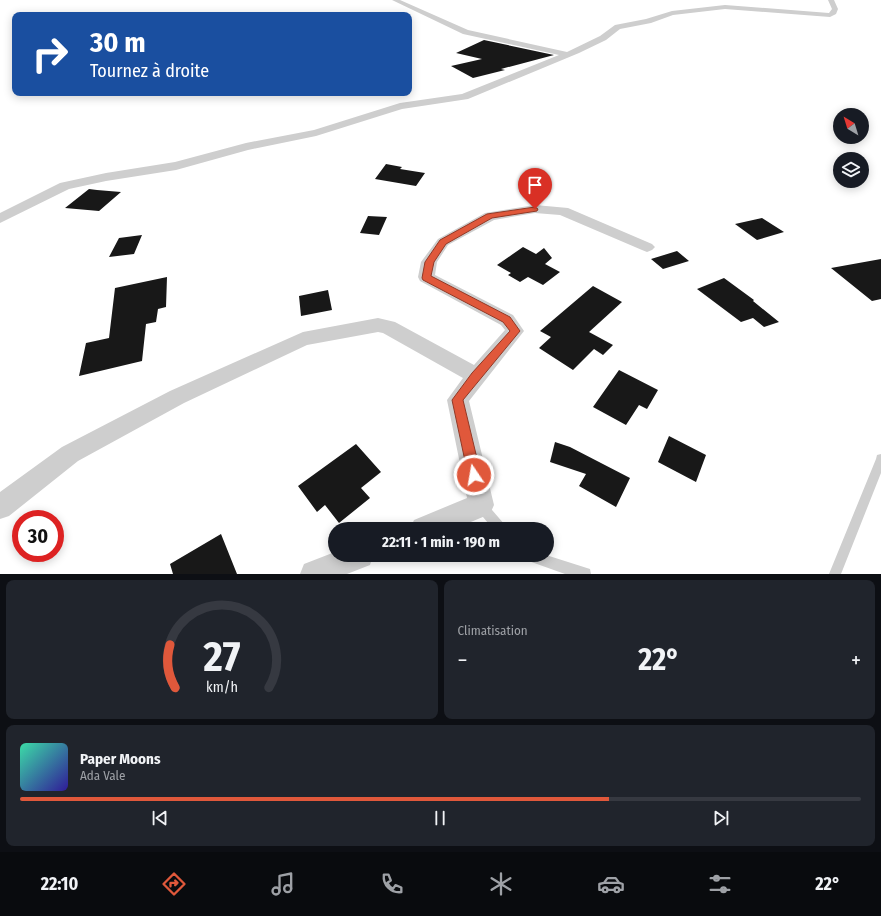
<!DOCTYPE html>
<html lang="fr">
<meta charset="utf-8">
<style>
:root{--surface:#171b24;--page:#20242c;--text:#f1f3f6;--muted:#9ea1a6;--line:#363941;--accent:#e0583b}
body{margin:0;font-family:"Fira Sans Condensed",sans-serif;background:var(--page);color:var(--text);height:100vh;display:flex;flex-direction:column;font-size:15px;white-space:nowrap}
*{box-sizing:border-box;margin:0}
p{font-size:13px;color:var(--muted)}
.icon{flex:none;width:22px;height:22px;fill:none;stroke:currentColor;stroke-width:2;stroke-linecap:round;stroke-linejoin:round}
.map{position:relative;height:574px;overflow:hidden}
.side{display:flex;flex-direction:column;gap:6px;padding:6px;background:#0d0f14;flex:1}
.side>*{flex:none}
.guide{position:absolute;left:12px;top:12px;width:400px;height:84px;border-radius:8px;box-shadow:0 2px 10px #0003;background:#1a4fa0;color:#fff;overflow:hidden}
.needle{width:26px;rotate:322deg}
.controls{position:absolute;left:833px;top:108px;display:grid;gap:8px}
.controls a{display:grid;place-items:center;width:36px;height:36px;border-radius:50%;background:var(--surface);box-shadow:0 2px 10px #0003;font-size:20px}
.speed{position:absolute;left:12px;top:510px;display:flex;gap:8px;font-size:20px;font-weight:700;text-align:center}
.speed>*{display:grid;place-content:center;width:52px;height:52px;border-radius:50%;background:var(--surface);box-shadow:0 2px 10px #0003;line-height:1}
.speed .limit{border:6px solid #d22;background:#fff;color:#111}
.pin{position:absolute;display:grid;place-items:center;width:34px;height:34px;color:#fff;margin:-41px -17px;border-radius:50% 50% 50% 0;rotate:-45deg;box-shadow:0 0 4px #0007}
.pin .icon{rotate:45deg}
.me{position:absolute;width:44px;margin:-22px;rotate:348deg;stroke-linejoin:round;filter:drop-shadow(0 0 3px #0008)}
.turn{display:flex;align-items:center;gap:14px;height:84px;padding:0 12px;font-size:18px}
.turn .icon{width:52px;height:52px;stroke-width:2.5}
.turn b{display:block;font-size:28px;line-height:34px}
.big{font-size:30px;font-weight:700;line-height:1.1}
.side .widget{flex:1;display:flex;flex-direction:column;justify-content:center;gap:6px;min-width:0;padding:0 14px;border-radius:8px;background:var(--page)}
.side .dial{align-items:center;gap:0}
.dial svg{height:104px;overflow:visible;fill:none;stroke:var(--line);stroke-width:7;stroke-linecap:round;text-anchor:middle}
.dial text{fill:var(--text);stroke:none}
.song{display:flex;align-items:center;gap:12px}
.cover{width:48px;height:48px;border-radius:6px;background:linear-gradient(135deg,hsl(160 70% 55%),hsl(250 70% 35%))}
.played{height:4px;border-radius:2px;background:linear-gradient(90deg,var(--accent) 70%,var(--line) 70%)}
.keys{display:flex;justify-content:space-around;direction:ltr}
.heat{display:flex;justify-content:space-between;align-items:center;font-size:22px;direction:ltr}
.side .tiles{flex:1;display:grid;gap:6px;grid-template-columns:1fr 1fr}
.widget:last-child{grid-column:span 2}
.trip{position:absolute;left:328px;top:522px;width:226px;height:40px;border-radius:20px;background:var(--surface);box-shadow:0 2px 10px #0003;font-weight:700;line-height:40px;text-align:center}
.dock{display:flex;height:64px;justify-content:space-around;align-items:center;background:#090b0e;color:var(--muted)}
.dock .icon{width:28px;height:28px}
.dock .current{color:var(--accent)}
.dock b{font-size:18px;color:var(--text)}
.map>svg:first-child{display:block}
.building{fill:#181818}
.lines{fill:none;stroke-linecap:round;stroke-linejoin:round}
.service{fill:#cecece;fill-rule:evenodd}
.minor{fill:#cecece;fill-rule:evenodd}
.route{fill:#e0583b;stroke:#923926}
</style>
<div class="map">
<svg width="881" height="574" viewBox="0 0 881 574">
<rect width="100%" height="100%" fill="#fff"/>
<path class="building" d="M484 40 554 55 501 69 505 70 473 78 451 66 482 59 456 53Z
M386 164 402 167 400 169 425 173 416 186 375 179Z
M89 189 97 190 121 192 99 211 65 208Z
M368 216 387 217 379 235 360 233Z
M762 218 784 232 757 240 735 224Z
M142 235 134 254 109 257 119 238Z
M523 247 536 254 544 248 552 258 545 264 560 272 543 285 528 277 520 282 508 275 511 273 497 265Z
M677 251 689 261 663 269 651 259Z
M881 259V299L872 301 831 268Z
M167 277 166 307 158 309 156 322 146 324 142 361 79 376 86 343 109 338 115 288Z
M724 278 754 300 753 301 779 322 764 327 753 318 741 322 697 289Z
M593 286 622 302 589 332 613 345 603 355 594 349 573 370 539 348 551 337 540 331Z
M328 290 332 310 301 316 299 296Z
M619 370 658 390 647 409 639 405 626 425 593 407Z
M669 436 706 455 696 482 658 462Z
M555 442 570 447 630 478 616 507 579 486 586 474 550 462Z
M356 444 381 472 361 488 370 498 339 523 325 505 317 512 298 486Z
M221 534 237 574H173L170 564Z"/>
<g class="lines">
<path class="service" d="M881 454V473L841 574H829L876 459 877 455Z
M482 501 486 503 505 525 507 529H493L478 511 476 507 478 503Z
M521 555H546L590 569 591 574H565L523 559Z"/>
<path class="minor" d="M392 0H400L468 30 567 52 600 36 615 25 646 19 672 11 725 5 829 13 832 9 828 0H834L838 9 836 14 830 17 725 9 673 15 651 23 620 29 606 40 579 53 468 99 402 109 316 136 248 150 176 170 106 181 69 189 0 223V213L60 183 106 173 175 162 246 143 314 130 400 103 462 94 559 55 463 34Z
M535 205 568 208 652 244 655 247 652 250 647 252 642 250 560 215 535 213 494 220 448 245 437 262 435 275 513 315 524 331 469 401 494 505 490 514 454 529H410L414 520 467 498 447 400 463 378 383 333 378 332 307 345 184 403 78 461 9 516 0 519V492L62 447 170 391 303 332 378 318 395 322 474 365 505 330 501 325 420 281 418 277 421 262 438 239 485 213Z
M335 552V555H373L370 565 347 574H300L304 564Z"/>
</g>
<path class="route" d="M535 207 538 209 537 211 492 218 446 244 434 262 431 276 510 317 520 331 463 400 481 475 479 479 474 481 470 479 468 475 452 400 472 373 510 331 503 322 423 280 422 278 425 262 440 240 487 214Z"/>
</svg>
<div class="controls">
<a><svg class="needle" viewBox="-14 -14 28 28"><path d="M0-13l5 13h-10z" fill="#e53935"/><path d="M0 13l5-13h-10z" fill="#9ea1a6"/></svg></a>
<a><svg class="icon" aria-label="layers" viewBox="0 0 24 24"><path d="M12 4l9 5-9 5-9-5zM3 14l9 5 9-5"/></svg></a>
</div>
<div class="speed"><div class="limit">30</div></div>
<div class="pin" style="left:535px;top:209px;background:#d93025"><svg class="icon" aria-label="arrive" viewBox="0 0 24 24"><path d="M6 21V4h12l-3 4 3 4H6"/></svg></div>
<svg class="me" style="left:474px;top:475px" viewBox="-20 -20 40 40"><circle r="17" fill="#e0583b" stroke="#fff" stroke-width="3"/><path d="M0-11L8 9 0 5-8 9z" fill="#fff"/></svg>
<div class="trip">22:11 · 1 min · 190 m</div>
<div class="guide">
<div class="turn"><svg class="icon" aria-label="right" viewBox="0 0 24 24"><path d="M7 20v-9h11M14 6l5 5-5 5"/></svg><div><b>30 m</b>Tournez à droite</div></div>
</div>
</div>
<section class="side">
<div class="tiles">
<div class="widget dial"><svg viewBox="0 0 100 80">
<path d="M14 69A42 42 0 1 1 86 69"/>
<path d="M14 69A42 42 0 0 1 10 36" stroke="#e0583b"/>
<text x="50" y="56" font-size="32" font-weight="700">27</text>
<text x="50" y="72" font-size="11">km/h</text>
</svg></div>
<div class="widget"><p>Climatisation</p>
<div class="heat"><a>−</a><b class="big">22°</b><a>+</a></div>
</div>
<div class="widget">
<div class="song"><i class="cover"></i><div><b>Paper Moons</b><p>Ada Vale</p></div></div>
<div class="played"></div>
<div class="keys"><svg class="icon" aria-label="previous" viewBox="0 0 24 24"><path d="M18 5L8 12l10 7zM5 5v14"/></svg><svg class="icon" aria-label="pause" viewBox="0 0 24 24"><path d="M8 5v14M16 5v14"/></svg><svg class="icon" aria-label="next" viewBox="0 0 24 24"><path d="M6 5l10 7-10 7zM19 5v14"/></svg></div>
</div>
</div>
</section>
<nav class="dock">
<b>22:10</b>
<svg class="icon current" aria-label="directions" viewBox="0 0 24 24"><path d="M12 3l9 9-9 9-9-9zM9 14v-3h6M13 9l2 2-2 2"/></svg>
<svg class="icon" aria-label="music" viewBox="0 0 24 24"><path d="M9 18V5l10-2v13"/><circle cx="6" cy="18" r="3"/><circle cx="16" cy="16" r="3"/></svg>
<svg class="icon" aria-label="phone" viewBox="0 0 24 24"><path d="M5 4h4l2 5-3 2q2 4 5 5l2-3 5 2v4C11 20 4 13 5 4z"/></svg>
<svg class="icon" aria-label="climate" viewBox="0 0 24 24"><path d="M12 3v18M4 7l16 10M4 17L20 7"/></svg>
<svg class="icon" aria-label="car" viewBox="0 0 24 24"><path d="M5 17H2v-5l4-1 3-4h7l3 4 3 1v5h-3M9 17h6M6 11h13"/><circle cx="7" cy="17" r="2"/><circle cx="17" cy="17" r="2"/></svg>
<svg class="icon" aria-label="filters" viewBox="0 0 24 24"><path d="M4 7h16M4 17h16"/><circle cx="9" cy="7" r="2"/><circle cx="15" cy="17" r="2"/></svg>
<b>22°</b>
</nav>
